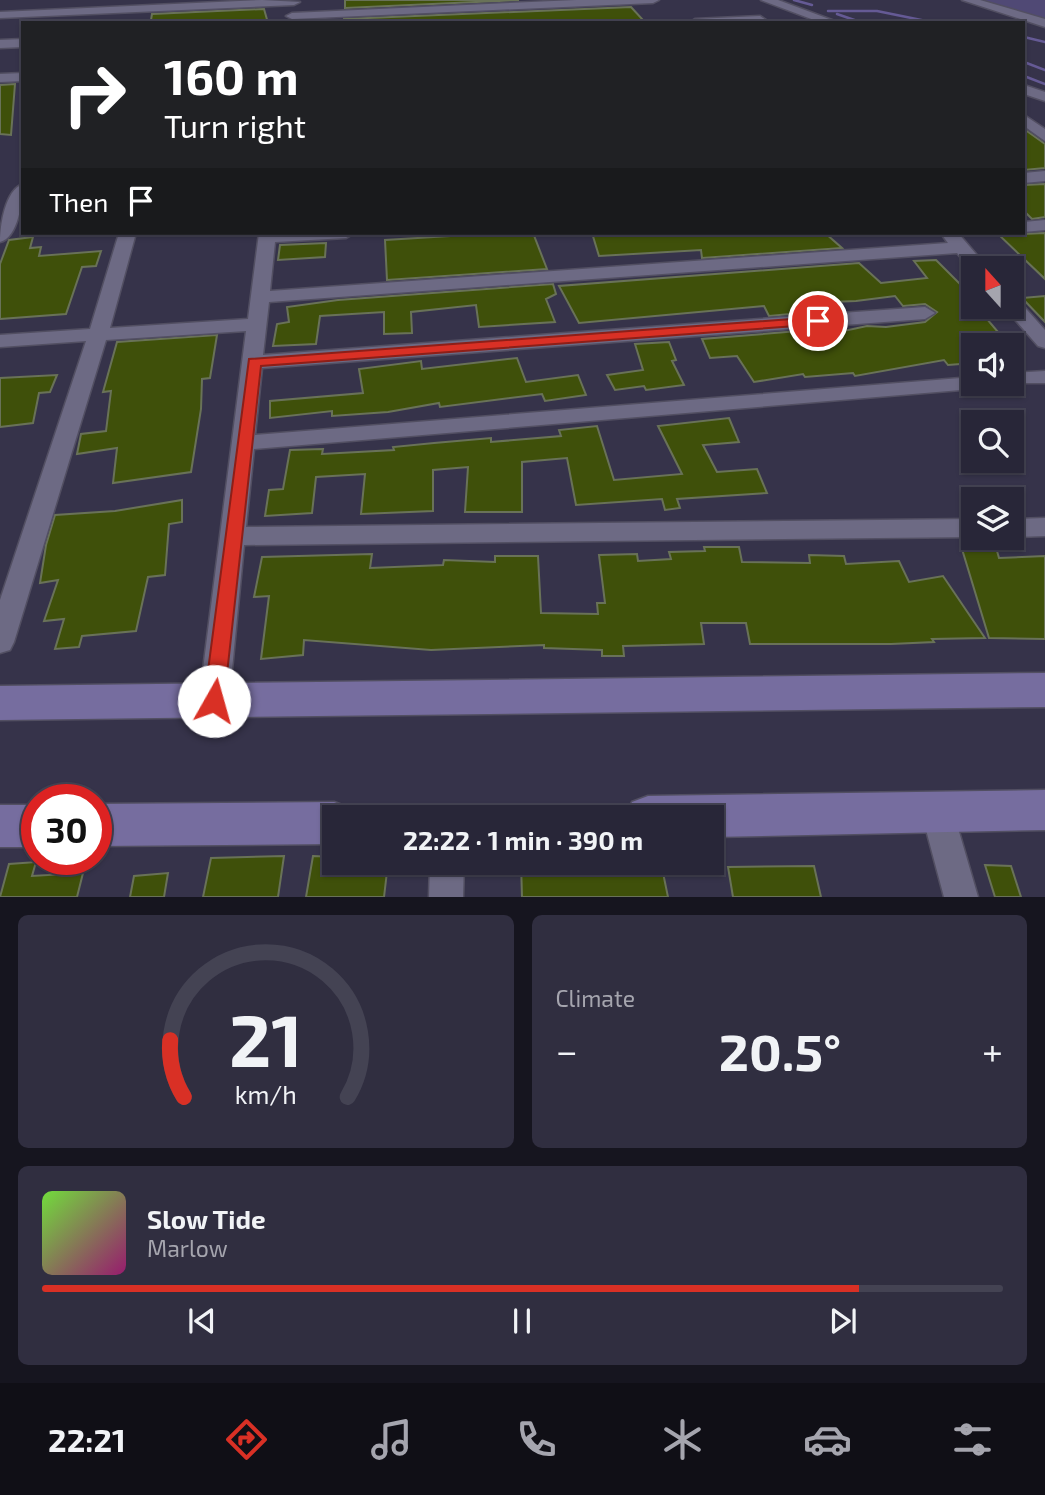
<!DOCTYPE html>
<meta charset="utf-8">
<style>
:root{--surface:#282638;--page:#302e40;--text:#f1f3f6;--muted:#a5a5ae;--line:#444353;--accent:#d93025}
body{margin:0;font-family:"Exo 2",sans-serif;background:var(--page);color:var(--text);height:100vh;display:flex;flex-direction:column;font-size:26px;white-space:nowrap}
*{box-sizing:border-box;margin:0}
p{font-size:23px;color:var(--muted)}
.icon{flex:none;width:38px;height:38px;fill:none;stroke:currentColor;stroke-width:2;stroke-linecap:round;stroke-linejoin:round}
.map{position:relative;height:897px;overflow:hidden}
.sheet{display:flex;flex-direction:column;gap:18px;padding:18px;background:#16151f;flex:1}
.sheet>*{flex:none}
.top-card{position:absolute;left:21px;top:21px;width:1004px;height:214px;border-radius:0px;box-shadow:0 2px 5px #0004,0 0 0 2px var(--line);background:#202124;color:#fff;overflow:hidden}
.needle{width:46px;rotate:339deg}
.buttons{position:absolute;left:961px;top:256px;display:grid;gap:14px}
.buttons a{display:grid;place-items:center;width:63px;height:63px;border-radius:0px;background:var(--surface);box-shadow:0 2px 5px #0004,0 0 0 2px var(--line);font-size:35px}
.speed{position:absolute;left:21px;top:784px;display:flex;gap:14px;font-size:35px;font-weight:700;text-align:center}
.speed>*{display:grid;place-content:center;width:91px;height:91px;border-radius:50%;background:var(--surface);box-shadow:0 2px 5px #0004,0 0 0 2px var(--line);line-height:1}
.speed .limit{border:10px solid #d22;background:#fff;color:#111}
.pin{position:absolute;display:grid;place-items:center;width:60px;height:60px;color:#fff;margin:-30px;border:4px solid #fff;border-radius:50%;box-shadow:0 2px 7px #0007}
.me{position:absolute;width:77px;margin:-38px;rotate:7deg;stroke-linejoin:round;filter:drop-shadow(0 0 5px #0008)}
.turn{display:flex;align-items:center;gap:24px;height:147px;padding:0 28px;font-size:32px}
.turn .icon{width:91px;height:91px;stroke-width:2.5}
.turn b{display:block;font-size:49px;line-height:60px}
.then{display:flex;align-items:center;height:66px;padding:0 28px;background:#0003;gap:14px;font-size:26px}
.big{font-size:52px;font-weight:700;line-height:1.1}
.sheet .card{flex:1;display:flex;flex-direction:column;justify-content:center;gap:10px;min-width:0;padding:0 24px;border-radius:10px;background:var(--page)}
.sheet .dial{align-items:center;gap:0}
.dial svg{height:182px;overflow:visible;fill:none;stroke:var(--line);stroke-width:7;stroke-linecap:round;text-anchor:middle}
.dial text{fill:var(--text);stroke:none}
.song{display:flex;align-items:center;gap:21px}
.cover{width:84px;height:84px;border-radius:10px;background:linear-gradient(135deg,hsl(100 70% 55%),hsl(320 70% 35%))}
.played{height:7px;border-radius:4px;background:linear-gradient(90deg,var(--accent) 85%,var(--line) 85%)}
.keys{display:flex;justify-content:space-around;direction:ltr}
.heat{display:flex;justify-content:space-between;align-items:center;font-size:38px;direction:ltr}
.sheet .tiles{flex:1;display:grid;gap:18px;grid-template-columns:1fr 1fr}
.card:last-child{grid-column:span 2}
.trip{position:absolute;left:322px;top:805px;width:402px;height:70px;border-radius:0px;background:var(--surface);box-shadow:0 2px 5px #0004,0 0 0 2px var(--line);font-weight:700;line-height:70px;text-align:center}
.tabs{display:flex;height:112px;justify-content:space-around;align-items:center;background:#100f16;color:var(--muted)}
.tabs .icon{width:49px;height:49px}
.tabs .on{color:var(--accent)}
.tabs b{font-size:32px;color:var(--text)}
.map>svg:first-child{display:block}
.green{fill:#504975}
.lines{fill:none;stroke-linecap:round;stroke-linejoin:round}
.stream{stroke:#655a95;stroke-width:2.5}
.building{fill:#3f500a;stroke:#697258;stroke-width:2}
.street-casing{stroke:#524f62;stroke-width:3}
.secondary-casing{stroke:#524f62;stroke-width:3}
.street{fill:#6d6a84;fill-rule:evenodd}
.secondary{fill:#766d9f;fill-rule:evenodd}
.route{fill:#d93025;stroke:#8d1f18;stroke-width:2}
</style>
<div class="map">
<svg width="1045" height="897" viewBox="0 0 1045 897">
<rect width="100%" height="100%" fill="#36334a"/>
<path class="green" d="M967 0H1045V25Z"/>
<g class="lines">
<path class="stream" d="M794 0 812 5
M828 11H877L936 23
M837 14 863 23
M1024 37 1045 42
M1024 62 1045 70
M1024 76 1045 84"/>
</g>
<path class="building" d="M345 0H519L345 8Z
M631 7 643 20 576 23H344V19Z
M264 9 268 23H157V20H151L152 14Z
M15 84 11 135 0 134V85Z
M1024 129 1045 144V168L1024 170Z
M1045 184V217L1032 219 1024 211V185Z
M500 233H533L547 269 387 280 385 240Z
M592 233H825L842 248 702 258 701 250 599 256Z
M1045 233V279L999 235Z
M33 237 30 248 41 247 39 256 101 251 96 266 82 267 66 314 0 319V264L9 240Z
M326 243 325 257 278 260 280 245Z
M936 260 972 296H968L973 306H976L1009 345H973V363L948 365 944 360 855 376 853 373 805 377 803 374 754 382 737 356 710 358 702 339 811 330 816 337 867 326 886 327 925 322 937 312 925 304 903 306 895 296 856 301 804 303 805 305 796 306 801 313 769 316 764 306 579 323 559 286 859 263 881 283 927 278 914 261Z
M553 284 556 294 546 299 555 322 479 327 476 305 411 312 412 333 384 334V312L320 316 316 344 273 346 277 324 289 322 287 307 338 300Z
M1045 296V322L1022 298Z
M217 335 210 378 202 379 201 409 191 472 113 483 117 448 77 454 81 434 106 431 111 391 103 392 117 342Z
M669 342 676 360 672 361 684 385 646 390 644 386 615 390 607 375 643 370 635 344Z
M517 358 526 382 578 375 586 395 545 401 542 394 440 407 439 403 388 412 332 416V411L270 418V401L363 393 359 369 421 361 422 369Z
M57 375 50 392 39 393 33 423 0 427V378Z
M729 418 739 442 703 445 717 472 757 469 767 493 677 499 680 508 665 510 662 499 576 505 567 458 522 462V512H465L468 467 433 470V511L361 514 365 474 316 477 312 513 265 516 269 490 283 489 290 450 323 449 322 454 394 450 393 447 434 443 491 438V442L561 436 559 430 597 426 614 480 682 474 658 426Z
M182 500V522L169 524 165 575 148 577 136 631 82 636 79 647 55 649 64 619 44 621 58 580 40 583 46 545 55 515 115 511Z
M704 547H739L742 562 810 563 809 555 844 556 846 564 899 561 909 582 943 576 985 638 932 639 934 642 891 644H750L746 623H701L704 644 623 646 624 656H602V650L544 648V645L431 650 304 640 303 655 261 659 269 596 254 597 262 557 372 554 370 568 443 565 444 560 495 562V556H538L541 613 598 614 597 603H605L599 555 637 554 638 561 671 559 669 552 705 551Z
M962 549 997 551 999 558 1045 556V639L989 638Z
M284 856 278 897H203L211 858Z
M313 856 334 857V863H388L384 897H306Z
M36 862 32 876 83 873 77 897H0L9 864Z
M521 863H555L556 868 661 863 668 897H522Z
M985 865 1011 866 1021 897H995Z
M814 866 821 897H733L728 867Z
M168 873 164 897H130L134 876Z"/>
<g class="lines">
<defs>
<path id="street" d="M262 0 300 2 294 5 0 18V12Z
M576 0H659L653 3 292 19 286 16 292 13Z
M761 0H778L840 23H822Z
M962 0H980L1045 19V27Z
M760 16 766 20 764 22 689 23 695 19Z
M23 39V47L0 48V40Z
M23 73V81L0 82V74Z
M1024 85 1045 92V101L1024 94Z
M1024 115 1045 129V141L1024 126Z
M1045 171V181L1024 183V173Z
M23 184C23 200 18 238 0 242 0 226 5 190 23 184Z
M1045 220V230L1024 232V222Z
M119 233H136L110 328 248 319 259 233H355L346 238 275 242 270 291 948 243 942 235 944 233H958L988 268H973V272L957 253 269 302 263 355 925 307 935 313 925 319 262 368 255 435 973 377V383H983L980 388 973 389 254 449 246 527 973 519V537L244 545 229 701 224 710 214 713 204 710 199 701 246 331 106 340 14 642 10 650 0 653V600L86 341 0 347V335L90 329Z
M1012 299 1019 301 1045 330V348L1038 346 1003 306H1012Z
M1045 371V383H1004H1012V373Z
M1045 518V536L1012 537V519Z
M937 796 948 801 953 811 978 897H944L921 811 926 801Z
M430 863H464L463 897H429Z"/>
<path id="secondary" d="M1045 673V707L0 720V686Z
M1045 790V830L712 837V817H626L632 802 648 796Z
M334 802 350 808 354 817H334V844L96 846V804Z
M0 805H37V847H0Z"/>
</defs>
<use href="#street" class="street-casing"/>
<use href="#secondary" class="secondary-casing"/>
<use href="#street" class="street"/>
<use href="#secondary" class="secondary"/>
</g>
<path class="route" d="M818 317 825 321 823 324 261 366 224 701 221 707 214 709 207 707 204 701 249 359Z"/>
</svg>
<div class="buttons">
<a><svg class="needle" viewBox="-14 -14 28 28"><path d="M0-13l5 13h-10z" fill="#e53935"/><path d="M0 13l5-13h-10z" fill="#a5a5ae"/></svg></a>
<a><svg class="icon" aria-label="sound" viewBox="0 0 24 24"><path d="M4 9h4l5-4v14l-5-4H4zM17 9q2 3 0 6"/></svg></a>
<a><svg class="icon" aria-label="search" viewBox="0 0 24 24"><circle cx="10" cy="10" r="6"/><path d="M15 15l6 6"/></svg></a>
<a><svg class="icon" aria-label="layers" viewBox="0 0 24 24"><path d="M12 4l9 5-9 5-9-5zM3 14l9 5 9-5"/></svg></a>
</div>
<div class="speed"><div class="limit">30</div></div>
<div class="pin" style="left:818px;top:321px;background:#d93025"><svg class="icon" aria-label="arrive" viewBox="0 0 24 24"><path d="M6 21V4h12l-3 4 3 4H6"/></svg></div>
<svg class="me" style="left:214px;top:701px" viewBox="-20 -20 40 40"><circle r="19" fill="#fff"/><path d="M0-13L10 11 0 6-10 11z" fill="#d93025"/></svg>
<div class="trip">22:22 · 1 min · 390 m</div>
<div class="top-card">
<div class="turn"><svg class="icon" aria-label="right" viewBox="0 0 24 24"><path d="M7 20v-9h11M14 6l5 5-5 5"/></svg><div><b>160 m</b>Turn right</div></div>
<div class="then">Then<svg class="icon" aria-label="arrive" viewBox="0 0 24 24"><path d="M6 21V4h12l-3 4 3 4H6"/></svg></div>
</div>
</div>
<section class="sheet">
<div class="tiles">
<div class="card dial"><svg viewBox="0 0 100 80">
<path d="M14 69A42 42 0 1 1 86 69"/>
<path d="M14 69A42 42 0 0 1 8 44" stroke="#d93025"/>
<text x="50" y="56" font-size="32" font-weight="700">21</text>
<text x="50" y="72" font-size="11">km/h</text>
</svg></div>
<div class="card"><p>Climate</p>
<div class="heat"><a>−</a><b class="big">20.5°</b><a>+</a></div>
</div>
<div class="card">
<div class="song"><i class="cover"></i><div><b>Slow Tide</b><p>Marlow</p></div></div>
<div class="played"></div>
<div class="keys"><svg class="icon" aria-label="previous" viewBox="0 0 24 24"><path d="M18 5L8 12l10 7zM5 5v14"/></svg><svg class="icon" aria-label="pause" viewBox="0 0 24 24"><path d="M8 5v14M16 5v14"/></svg><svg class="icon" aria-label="next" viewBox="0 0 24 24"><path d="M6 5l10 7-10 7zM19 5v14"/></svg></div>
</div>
</div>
</section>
<nav class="tabs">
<b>22:21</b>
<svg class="icon on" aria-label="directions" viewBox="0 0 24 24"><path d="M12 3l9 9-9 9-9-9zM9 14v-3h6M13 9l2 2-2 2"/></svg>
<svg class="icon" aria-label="music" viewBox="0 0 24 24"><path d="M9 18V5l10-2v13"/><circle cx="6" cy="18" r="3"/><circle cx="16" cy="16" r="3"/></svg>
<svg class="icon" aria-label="phone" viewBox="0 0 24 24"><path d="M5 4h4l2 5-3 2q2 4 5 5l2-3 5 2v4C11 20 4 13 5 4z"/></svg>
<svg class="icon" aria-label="climate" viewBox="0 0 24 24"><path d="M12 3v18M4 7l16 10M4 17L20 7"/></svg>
<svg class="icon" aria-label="car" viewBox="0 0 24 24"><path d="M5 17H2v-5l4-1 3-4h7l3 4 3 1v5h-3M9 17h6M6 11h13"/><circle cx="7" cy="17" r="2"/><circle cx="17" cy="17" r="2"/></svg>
<svg class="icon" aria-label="filters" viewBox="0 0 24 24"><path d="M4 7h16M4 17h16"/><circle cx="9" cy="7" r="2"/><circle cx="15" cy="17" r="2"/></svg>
</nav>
